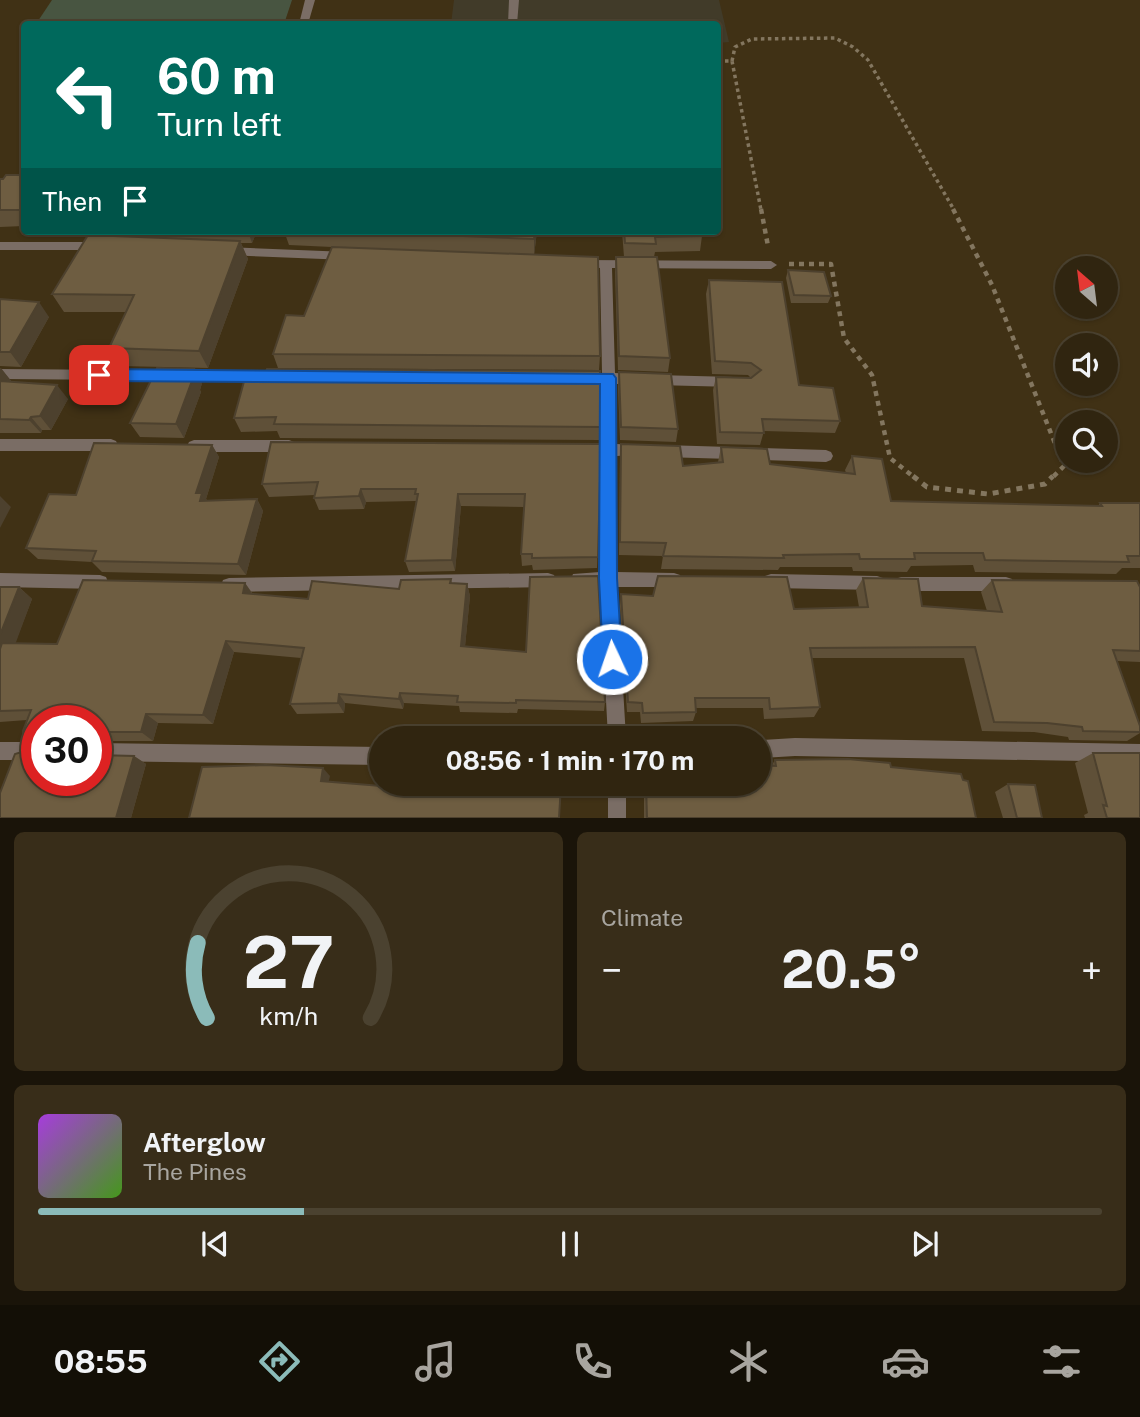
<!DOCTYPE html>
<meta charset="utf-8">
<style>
:root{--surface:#302510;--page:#382d19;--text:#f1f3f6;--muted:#a8a59f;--line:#4b4230;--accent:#8bbbb9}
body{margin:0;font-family:"Public Sans",sans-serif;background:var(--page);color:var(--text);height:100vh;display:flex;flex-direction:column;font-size:26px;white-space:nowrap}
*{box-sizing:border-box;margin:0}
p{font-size:23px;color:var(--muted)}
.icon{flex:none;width:38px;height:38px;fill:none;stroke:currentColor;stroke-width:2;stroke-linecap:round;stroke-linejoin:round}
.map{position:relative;height:818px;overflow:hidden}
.sheet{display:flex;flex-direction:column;gap:14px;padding:14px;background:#1a1409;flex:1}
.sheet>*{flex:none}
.guide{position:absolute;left:21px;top:21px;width:700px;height:214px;border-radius:7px;box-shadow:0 2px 5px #0004,0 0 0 2px var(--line);background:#00695c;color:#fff;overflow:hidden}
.needle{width:46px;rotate:332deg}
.buttons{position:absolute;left:1055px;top:256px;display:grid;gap:14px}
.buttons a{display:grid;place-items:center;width:63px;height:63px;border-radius:50%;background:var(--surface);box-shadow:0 2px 5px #0004,0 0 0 2px var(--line);font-size:35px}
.speed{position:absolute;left:21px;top:705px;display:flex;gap:14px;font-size:35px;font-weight:700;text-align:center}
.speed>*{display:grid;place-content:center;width:91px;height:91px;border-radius:50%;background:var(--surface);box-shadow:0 2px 5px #0004,0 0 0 2px var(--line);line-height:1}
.speed .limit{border:10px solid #d22;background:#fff;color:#111}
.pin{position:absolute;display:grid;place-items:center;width:60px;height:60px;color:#fff;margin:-30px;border-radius:14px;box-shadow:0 4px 10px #0006}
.me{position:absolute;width:77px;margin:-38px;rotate:357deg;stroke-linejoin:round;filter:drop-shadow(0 0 5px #0008)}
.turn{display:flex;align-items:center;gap:24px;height:147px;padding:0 21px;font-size:32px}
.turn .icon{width:91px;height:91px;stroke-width:2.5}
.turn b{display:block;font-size:49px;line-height:60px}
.then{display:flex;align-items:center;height:66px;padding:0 21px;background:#0003;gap:14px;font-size:26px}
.big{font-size:52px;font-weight:700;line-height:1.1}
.sheet .card{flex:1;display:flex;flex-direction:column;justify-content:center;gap:10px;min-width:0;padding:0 24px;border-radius:10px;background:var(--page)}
.sheet .dial{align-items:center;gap:0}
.dial svg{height:182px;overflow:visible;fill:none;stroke:var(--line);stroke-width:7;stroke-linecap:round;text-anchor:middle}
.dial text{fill:var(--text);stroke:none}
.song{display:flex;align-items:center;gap:21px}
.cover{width:84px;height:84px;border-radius:10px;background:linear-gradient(135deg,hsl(280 70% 55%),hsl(100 70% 35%))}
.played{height:7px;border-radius:4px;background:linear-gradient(90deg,var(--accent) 25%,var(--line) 25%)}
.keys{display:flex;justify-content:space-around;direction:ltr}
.heat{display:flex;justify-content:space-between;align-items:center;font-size:38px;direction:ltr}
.sheet .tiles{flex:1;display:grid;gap:14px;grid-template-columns:1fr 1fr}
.card:last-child{grid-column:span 2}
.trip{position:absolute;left:369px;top:726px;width:402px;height:70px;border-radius:35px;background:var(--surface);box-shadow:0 2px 5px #0004,0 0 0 2px var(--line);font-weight:700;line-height:70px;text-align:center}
.dock{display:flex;height:112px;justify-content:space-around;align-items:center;background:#130f06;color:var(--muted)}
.dock .icon{width:49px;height:49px}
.dock .on{color:var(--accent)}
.dock b{font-size:32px;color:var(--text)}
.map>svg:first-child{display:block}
.industrial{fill:#413b29}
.green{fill:#485541}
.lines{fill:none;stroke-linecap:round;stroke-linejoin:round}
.path-far2{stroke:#83765f;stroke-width:3.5;stroke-dasharray:3.5 3.5;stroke-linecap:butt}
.path-far1{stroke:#83765f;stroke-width:4.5;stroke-dasharray:5 5;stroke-linecap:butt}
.path{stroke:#83765f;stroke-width:5;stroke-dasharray:6 6;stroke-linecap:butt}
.lane{fill:#7a6d65;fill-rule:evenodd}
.street{fill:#7a6d65;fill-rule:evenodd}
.wall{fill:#5f5038}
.shaded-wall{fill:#4d412e}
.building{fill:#6e5d41;stroke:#4d412e;stroke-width:2}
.route{fill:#1a73e8;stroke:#114b97;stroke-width:2}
</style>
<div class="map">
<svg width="1140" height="819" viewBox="0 0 1140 819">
<rect width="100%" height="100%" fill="#403115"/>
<path class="industrial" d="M454 0H719L729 42 718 43V24H451Z"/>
<path class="green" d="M52 0H292L284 24H36Z"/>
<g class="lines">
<path class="path-far2" d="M718 61H732L761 210
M732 61 735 47 752 39 835 38 853 47 868 60 954 210"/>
<path class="path-far1" d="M761 209 768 246
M953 209 992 285 1064 466 1052 478
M789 264H831L844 338 872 375 890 458 915 478"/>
<path class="path" d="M913 476 927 487 988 494 1045 484 1053 476"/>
<path class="lane" d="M305 0H315L308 24H299Z
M509 0H519L517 24H508Z"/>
<path class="street" d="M0 242H100L106 246 100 250H0Z
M225 247 348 252 354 256 348 260 225 255 219 251Z
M579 260 771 261 777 265 771 269 612 268 615 373 636 374 643 379 636 384H615L617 444 644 446 646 450 644 454 617 456 616 572 674 573 680 575 682 580 680 585 674 587H617L626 738H608L600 587 573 584 571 579 573 574 600 572 603 455 577 453 575 449 577 445 603 443 602 384 582 383 575 378 582 373H602L600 268 575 267 573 264 575 261Z
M0 369 265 371 272 376 265 381 0 379Z
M656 375 734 377 741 382 734 387 656 385 649 380Z
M0 439H111L116 441 118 445 116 449 111 451H0Z
M194 440H289L294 442 296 446 294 450 289 452H194L189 450 187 446 189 442Z
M663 445 826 450 831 452 833 456 831 460 826 462 663 457 658 455 656 451 658 447Z
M0 573 100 575 106 577 108 582 106 587 100 589 0 587Z
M548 573 554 575 556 580 554 585 548 587 229 592 223 590 221 585 223 580 229 578Z
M771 574 877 576 883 578 885 583 883 588 877 590 771 588 765 586 763 581 765 576Z
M901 577H1006L1012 579 1014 584 1012 589 1006 591H901L895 589 893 584 895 579Z
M795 738 1140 744V762L795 756 760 758V740Z
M0 742H37V760H0Z
M96 743 382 747V765L96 761Z
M608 784H626V819H608Z"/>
</g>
<path class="wall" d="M24 175V226L0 227V179Z
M93 231H257L252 243H241L248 259 208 368 120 366 109 348 126 312H64L52 294 95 236Z
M284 231H537L534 255 600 356 599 370 278 368 273 354 304 316 332 247 289 245Z
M622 231H702V236L700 251 655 252 654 257 670 358 668 372 618 370 615 272 616 257H624Z
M788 270 831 296 828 303H791L786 278Z
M709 280 799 385 840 421 835 433 764 431 760 445 717 444 713 390 716 377 751 378 748 375 712 374 706 294Z
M0 299 49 317 21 367 0 366Z
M0 368 12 382 68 399 51 430H42L41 433H0Z
M619 372 678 429 676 442 620 440 618 387Z
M246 374 601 427 600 440 280 438 277 431 241 432 234 418Z
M202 383 200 390 201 392 184 438 140 437 130 423Z
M601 444 597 568 533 570 532 565 522 566 521 554 524 507 461 506 455 571 409 572 405 561 416 501 366 502 364 509 319 510 314 498 315 495 269 497 262 484Z
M621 444 683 466 718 462 721 447 770 464 846 473 845 470 852 456 891 501 1098 506 1100 503H1140V568H1122L1116 574 975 572 973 565 911 566 907 572 853 571 852 567H780L778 570 661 569 663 556 619 555 620 458Z
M212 445 219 457 206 499 207 500 257 499 263 511 246 575 102 572 92 562 38 559 26 548 76 495Z
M598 576 605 702 604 711 518 709 517 713 460 712 459 706 404 703 403 709 345 703 344 713 297 714 290 704 301 658 234 652 213 724 158 723 153 741H96V721H37V780H96V755L134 756 146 764 131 818H0V793L15 754 25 751 23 731 27 720 0 722V587H19L32 599 15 643 57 644 83 580 245 583 253 594 308 599 312 581 399 589 401 580 451 579 452 583 467 584 470 596 465 646 526 652 530 577Z
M863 578 922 606 987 611 981 592 992 580 1140 587V662L1117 661 1140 726V733L1127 741 1069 740 1068 737 1034 732 982 731 964 658H812L820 707 814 717 764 719 763 708H696V712L693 721 641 723 640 712H627L620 606 621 594 794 609 859 607 856 590Z
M1093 753 1140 818H1085L1084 815 1088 813 1075 763Z
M775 760 891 767 963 780 976 818H644V788L645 784H760Z
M1008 784 1042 818H1003L995 792Z"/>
<path class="shaded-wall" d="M248 231H257L252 243Z
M535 231H537L534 256V239Z
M240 241 248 259 208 368 199 351Z
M39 302 49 317 21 367 10 352Z
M1 368 12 382 0 388V369Z
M194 369 202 383 200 390 201 392 184 438 176 424Z
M57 385 68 399 51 430 40 416Z
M31 417 42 430 41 433 29 420Z
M212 445 219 457 206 499 210 505 208 513 196 493Z
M361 489 366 502 364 509 359 496Z
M458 494 461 506 455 571 452 560Z
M0 496 11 507 0 528Z
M257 499 263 511 246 575 238 564Z
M245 583 253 595 243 593Z
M467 584 470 596 464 657 461 646Z
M19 587 32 599 12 653 0 645V635Z
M226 641 234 652 213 724 203 715Z
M400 693 404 703 403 709 399 699Z
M339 694 345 703 344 713 338 703Z
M146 714 158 723 153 741 141 732Z
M134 756 146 764 131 818H116Z
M323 768 330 776 327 789 321 781Z"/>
<path class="building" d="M6 175H24V210H0V179H3Z
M346 231H535L534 239Z
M624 231H702V236L655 237 656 244 625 243Z
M88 235 240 241 199 351 109 348 134 295 52 294Z
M332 247 598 257 600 356 273 354 286 315 304 316Z
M616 257H657L670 358 619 356Z
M788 270 824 272 831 296 794 295Z
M709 280 782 282 799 385 833 388 840 421 762 419 764 433 720 432 716 377 751 378 761 370 751 363 715 361Z
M0 299 39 302 10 352H0Z
M157 368 194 369 191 378H193L176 424 130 423Z
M267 369 600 371 601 427 274 424 276 417 234 418 246 374H265Z
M619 372 671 374 678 429 621 427Z
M0 381 57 385 40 416 31 417 29 420 0 419Z
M271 442 601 444 598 557 532 558V554H521L525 494H458L452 560 405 561 418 494H415L416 489H361L359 496 314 498 318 482 262 484Z
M94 443 212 445 196 493H202L200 501 257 499 238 564 92 561 96 551 26 548 49 494 76 495Z
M621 444 680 446 683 466 723 462 721 447 767 449 770 464 855 474 852 456 882 459 891 501 1102 506 1100 503H1140V556H1127L1129 562 985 560 983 553H914L915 559H860L859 554 783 555 784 558 663 556 666 543 620 542Z
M598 576 605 702 516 700V703L457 702 458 696 400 693 399 699 339 694 338 703 290 704 304 648 226 641 203 715 146 714 141 732H96V721H37V780H96V755L134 756 116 818H0V793L15 754 25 751 23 731 31 710 0 711V649L2 643 57 644 83 580 245 583 243 593 308 599 312 581 399 589 401 580 451 579 450 583 467 584 461 646 526 652 530 577Z
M658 576 787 577 794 609 868 607 863 578 918 579 922 606 1002 612 992 580 1137 581 1140 587V651L1113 650 1140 726V732L1083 731 1082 727 1047 723 994 722 975 647 810 648 820 707 770 709 769 698H695L696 712 643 713 642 703 628 702 621 594 653 596Z
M0 587H19L0 635Z
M1093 753H1140V818H1107L1103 805 1107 806Z
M848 759 890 763 891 767 961 774 963 780 968 781 976 818H647L646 784H760V765L776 766 775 760Z
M266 765 323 768 321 781 393 787 394 784H532L561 785 559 818H189L202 767Z
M1008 784 1035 785 1042 818H1017Z"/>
<path class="route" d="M99 369 613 374 616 378 617 578 622 659 619 665 612 668 605 665 603 659 599 578 600 384 99 381 92 375Z"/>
</svg>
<div class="buttons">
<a><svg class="needle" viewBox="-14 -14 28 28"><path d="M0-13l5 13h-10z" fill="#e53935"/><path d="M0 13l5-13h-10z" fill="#a8a59f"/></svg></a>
<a><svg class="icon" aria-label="sound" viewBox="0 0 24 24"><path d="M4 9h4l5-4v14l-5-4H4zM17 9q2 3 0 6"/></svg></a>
<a><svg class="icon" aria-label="search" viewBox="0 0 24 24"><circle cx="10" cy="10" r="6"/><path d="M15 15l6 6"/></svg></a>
</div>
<div class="speed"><div class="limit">30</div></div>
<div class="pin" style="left:99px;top:375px;background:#d93025"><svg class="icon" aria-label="arrive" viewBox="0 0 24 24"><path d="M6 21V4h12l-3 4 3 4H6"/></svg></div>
<svg class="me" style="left:612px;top:659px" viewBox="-20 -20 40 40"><circle r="17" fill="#1a73e8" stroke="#fff" stroke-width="3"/><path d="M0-11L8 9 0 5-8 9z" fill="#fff"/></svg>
<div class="trip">08:56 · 1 min · 170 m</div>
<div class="guide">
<div class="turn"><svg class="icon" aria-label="left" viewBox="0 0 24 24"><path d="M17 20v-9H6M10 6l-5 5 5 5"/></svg><div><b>60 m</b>Turn left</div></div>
<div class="then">Then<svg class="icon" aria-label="arrive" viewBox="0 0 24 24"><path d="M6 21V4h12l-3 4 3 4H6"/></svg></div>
</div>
</div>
<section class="sheet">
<div class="tiles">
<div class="card dial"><svg viewBox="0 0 100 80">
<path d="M14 69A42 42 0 1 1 86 69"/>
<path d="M14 69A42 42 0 0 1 10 36" stroke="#8bbbb9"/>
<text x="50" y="56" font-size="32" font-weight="700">27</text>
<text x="50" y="72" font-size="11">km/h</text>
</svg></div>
<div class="card"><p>Climate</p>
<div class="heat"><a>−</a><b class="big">20.5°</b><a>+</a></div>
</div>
<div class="card">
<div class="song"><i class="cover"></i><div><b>Afterglow</b><p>The Pines</p></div></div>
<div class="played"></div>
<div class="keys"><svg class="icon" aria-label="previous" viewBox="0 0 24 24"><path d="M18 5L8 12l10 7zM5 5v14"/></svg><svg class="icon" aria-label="pause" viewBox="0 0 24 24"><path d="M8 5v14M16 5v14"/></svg><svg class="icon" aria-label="next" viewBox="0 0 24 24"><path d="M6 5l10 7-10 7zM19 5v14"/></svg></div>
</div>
</div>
</section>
<nav class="dock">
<b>08:55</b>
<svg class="icon on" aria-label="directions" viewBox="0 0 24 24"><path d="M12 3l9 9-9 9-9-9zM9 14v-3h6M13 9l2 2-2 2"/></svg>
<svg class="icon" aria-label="music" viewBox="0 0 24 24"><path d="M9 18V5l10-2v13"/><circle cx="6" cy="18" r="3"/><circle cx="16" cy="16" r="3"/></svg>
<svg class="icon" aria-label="phone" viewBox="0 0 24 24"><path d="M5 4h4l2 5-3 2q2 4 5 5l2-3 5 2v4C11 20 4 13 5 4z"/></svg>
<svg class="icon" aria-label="climate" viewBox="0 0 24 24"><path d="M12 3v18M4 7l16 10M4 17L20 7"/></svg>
<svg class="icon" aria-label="car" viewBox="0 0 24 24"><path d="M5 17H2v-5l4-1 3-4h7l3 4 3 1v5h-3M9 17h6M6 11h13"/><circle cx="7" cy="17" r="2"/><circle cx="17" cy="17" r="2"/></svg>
<svg class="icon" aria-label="filters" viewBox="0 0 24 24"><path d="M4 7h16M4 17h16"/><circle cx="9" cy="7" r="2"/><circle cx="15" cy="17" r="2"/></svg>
</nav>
